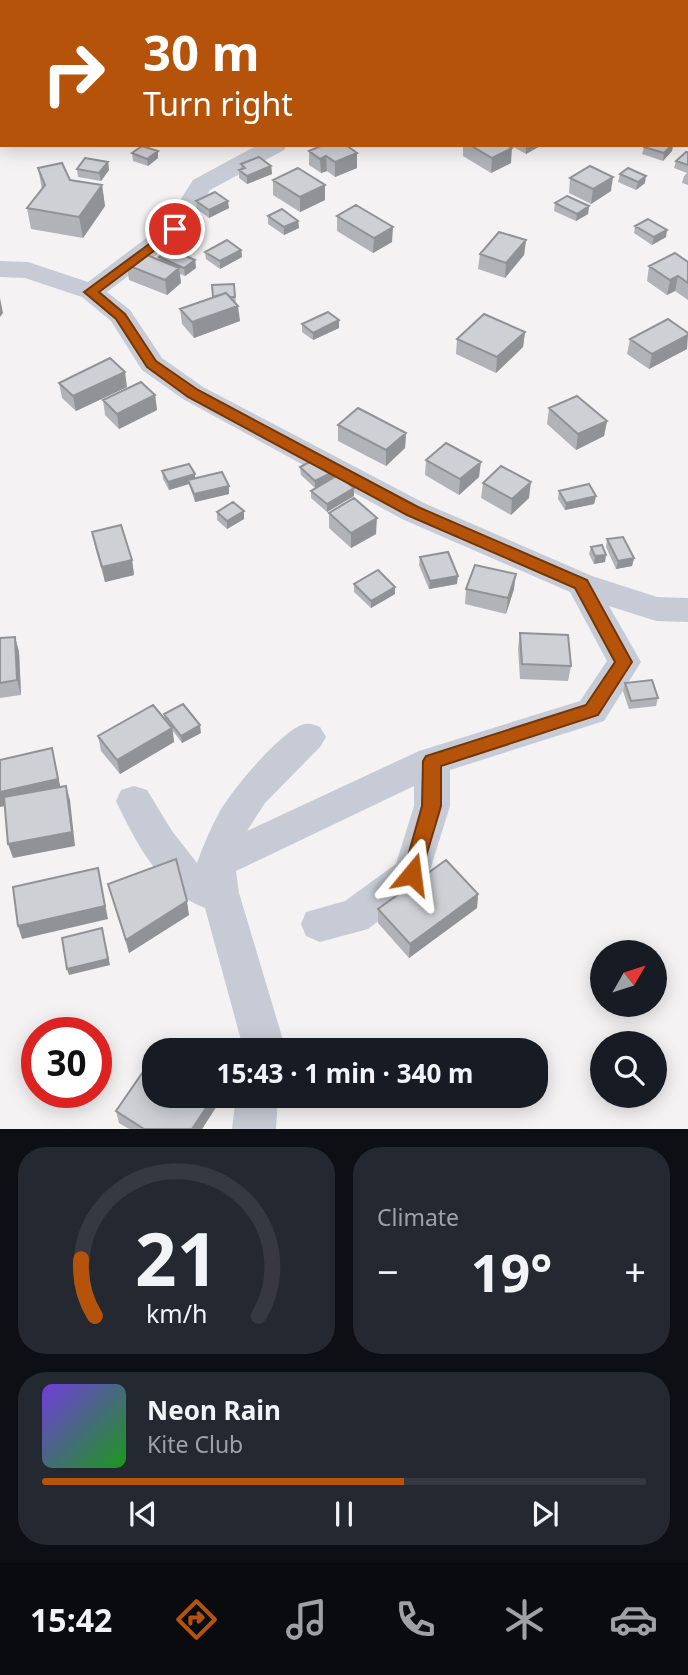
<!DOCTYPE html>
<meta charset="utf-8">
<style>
:root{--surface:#171b24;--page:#242831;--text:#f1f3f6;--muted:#9ea1a6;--line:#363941;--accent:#b45309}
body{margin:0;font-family:"Noto Sans",sans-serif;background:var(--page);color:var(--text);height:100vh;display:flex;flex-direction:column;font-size:26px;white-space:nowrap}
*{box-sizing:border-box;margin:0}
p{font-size:23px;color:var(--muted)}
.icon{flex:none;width:38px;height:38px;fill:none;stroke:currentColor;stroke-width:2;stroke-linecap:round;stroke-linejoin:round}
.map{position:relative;height:1129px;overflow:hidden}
.drawer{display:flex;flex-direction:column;gap:18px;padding:18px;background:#0d0f14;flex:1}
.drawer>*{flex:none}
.hud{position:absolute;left:0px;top:0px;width:690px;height:147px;box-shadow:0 4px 18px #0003;background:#b45309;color:#fff;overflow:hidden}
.needle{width:46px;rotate:51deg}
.buttons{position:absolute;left:590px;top:940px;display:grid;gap:14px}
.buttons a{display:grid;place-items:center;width:77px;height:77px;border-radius:50%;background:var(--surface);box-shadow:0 4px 18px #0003;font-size:35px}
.speed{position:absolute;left:21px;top:1017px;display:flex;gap:14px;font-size:35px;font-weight:700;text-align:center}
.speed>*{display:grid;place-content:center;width:91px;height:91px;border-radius:50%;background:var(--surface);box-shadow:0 4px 18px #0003;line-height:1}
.speed .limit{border:10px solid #d22;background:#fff;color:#111}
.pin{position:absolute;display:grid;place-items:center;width:60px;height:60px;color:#fff;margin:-30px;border:4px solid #fff;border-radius:50%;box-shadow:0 2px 7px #0007}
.me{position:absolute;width:77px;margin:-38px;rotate:16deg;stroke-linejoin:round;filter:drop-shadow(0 0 5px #0008)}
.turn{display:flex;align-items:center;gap:24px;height:147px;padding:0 28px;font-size:32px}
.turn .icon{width:91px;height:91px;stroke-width:2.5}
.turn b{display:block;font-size:49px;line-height:60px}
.big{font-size:52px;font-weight:700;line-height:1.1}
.drawer .card{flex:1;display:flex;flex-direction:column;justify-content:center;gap:10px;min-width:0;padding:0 24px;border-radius:28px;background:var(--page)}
.drawer .dial{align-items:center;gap:0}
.dial svg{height:182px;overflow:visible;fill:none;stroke:var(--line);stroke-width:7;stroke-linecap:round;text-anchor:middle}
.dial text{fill:var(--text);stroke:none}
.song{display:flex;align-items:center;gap:21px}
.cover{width:84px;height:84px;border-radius:10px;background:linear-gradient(135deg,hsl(260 70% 55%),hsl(120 70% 35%))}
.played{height:7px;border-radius:4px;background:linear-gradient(90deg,var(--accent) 60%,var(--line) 60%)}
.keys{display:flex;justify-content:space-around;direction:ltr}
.heat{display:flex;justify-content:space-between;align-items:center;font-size:38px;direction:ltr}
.drawer .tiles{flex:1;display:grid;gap:18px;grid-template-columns:1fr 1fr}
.card:last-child{grid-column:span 2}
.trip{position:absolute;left:142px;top:1038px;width:406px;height:70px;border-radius:28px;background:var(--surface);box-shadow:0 4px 18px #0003;font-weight:700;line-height:70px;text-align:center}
.tabs{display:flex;height:112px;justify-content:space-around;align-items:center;background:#090b0e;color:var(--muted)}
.tabs .icon{width:49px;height:49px}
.tabs .selected{color:var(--accent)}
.tabs b{font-size:32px;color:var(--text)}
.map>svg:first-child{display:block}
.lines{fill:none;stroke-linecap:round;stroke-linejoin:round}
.street{fill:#c6cbd5;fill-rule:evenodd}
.wall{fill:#b2b3b8}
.shaded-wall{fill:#919296}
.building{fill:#cfd0d6;stroke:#919296;stroke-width:2}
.route{fill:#b45309;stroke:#753606;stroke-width:2}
</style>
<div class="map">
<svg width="688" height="1129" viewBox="0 0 688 1129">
<rect width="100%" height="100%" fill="#f4f2f2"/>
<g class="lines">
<path class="street" d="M258 145H287L284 150 210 190 184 234 107 292 130 310 162 358 203 387 424 503 592 576 657 597 688 598V622L656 621 609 606 641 662 604 721 450 770V806L425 886 368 929 320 942 306 936 301 924 306 912 345 901 396 864 414 806V786L236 871 239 893 283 1040 282 1050H240L241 1040 205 908C161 892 135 841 116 801L121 790 134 786 147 790 172 831 197 863C203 846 210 829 219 813 230 792 283 728 305 724 310 723 315 725 320 727L326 737 320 747 265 803 247 831 419 751 580 701 607 661 570 592 402 519 183 399 142 370 111 321 82 297 25 278 0 277V261L28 262 88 282 165 224 193 180Z
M236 1096H278L276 1129H232Z"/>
</g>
<path class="wall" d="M612 0H654V2H612Z
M463 145H507L511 163 491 173 463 156Z
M510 145H542L526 154Z
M645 145H673L672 151 663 161 642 154 644 147Z
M158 151V158L148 166 133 161 132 153Z
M309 151 357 153V168L335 177 327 171 321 173 309 165Z
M688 152V185L682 183 684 176 687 173 674 168 676 161Z
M108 162 109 170 101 181 78 177 77 169Z
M241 164 271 166 272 174 247 184 239 178V170L241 169Z
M38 168 70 180 102 185 105 206 83 238 31 229 27 208 42 190Z
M620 174 645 183 636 190 618 182Z
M570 178 611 191 591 204 569 193Z
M273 180 325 200 300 212 273 195Z
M196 201 229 208 209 218 197 209Z
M555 203 589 206 588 214 576 221 554 211Z
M268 216 298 221 299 228 284 235 268 224Z
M337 216 392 242 373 253 337 231Z
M635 226 666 237 652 245 634 233Z
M526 240 524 255 505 278 478 269 480 254Z
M241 250 242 257 220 269 206 259 205 252Z
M159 257 195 260 196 268 185 276 180 274 181 283 167 295 129 280 127 265 159 260Z
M688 262V300L675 291 667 295 647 281 649 266Z
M234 284 236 303 240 321 194 338 182 324 180 309 213 297Z
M339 320V328L313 340 302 332V324Z
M525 332 523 347 496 373 456 354 457 339Z
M630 339 687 349 649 369 627 354Z
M59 383 127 387 76 411 62 398Z
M155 395 157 410 119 429 105 415 103 400Z
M549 408 607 421 604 436 576 450 547 424Z
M338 425 406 433 405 448 386 466 338 441Z
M426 460 479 477 459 495 425 475Z
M300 467 333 478 354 488V496L327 512 311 498V491L315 488 301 475Z
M162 471 195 474V478L229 486V494L195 502 189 484 169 490 163 479Z
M483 483 529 498 511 515 481 498Z
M559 491 596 496 594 504 565 510 558 499Z
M217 512 244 519 227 529 217 520Z
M329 513 376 534 351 548 329 528Z
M92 532 132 560 134 575 105 582 95 547Z
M607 539 634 558 632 566 616 569 606 547Z
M591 547 605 562 594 564 589 554Z
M420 557 457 584 429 589 419 565Z
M354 584 395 594 371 608 354 592Z
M466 589H514L506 614 465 604Z
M520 633 571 666 568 681 520 679 518 648Z
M15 637 19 652 21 695 0 698V638Z
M625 683 658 698 656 706 629 709 623 691Z
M164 714 201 733 182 743 173 731 174 742 120 774 101 751 98 736 165 719Z
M108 884 189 915 129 953 112 898Z
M478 894 477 908 409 958 378 923V909Z
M220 1101 202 1129H129L119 1123 116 1111Z"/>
<path class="shaded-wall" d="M526 145H542L526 154Z
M672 145H673L672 151 663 161 664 153Z
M512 148 511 163 491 173 492 158Z
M158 151V158L148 166 147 159Z
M357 153V168L335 177V162Z
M326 156 327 171 321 173 320 159Z
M108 162 109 170 101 181 99 173Z
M271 166 272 174 247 184V176Z
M646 176 645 183 636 190 638 182Z
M613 177 611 191 591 204 593 189Z
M102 185 105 206 83 238 79 217Z
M325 185V200L300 212V197Z
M228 201 229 208 209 218V210Z
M589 206 588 214 576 221 577 214Z
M298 221 299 228 284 235V227Z
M393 227 392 242 373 253 374 238Z
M667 230 666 237 652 245 654 237Z
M526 240 524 255 505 278 506 263Z
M241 250 242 257 220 269V261Z
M195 260 196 268 185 276 184 268Z
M179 268 181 283 167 295 165 280Z
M678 276 675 291 667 295 670 280Z
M0 298 3 313 0 317Z
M238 306 240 321 194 338 192 322Z
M339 320V328L313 340V333Z
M525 332 523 347 496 373 497 357Z
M688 335 687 349 649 369 652 354Z
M125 372 127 387 76 411 73 396Z
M155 395 157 410 119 429 117 414Z
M607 421 604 436 576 450 578 434Z
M406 433 405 448 386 466V450Z
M481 462 479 477 459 495 460 479Z
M333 472V479L315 489V481Z
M195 474V482L188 480 189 484 169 490 168 482Z
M531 482 529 498 511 515 512 499Z
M229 486V494L195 502 194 494Z
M354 488V496L327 512V504Z
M596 496 594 504 565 510 566 503Z
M244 511V519L227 529V521Z
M377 518 376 534 351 548V533Z
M606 555 605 562 594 564 595 556Z
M634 558 632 566 616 569 618 561Z
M132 560 134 575 105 582 102 567Z
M516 574 514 589 506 614 508 598Z
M458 576 457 584 429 589 430 581Z
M395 587V594L371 608V601Z
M15 637 19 652 21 695 17 680Z
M200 725 201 733 182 743 181 736Z
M172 728 174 742 120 774 117 760Z
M52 748 62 794 0 807V792Z
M66 786 70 800 75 846 13 858 8 844Z
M98 868 108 919 22 939 18 926Z
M478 894 477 908 409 958 410 944Z
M187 901 189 915 129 953 126 940Z
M102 928 110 965 69 975 67 969Z
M214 1096H219L220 1101 202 1129H192Z"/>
<path class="building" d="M620 0H640V2H620Z
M323 145H346L357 153 335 162 326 156 320 159 309 151Z
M470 145H507L512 148 492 158Z
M645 145H672L664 153 644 147Z
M142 146 158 151 147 159 132 153Z
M686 152H688V165L676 161Z
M259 157 271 166 247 176 239 170 245 168 241 164Z
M85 158 108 162 99 173 77 169Z
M62 163 70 180 102 185 79 217 27 208 45 185 38 168Z
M590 166 613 177 593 189 570 178Z
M298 168 325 185 300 197 273 180Z
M628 168 646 176 638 182 620 174Z
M215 192 228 201 209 210 196 201Z
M567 196 589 206 577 214 555 203Z
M356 205 393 227 374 238 337 216Z
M282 209 298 221 284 227 268 216Z
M648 219 667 230 654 237 635 226Z
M499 232 526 240 506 263 480 254Z
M227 240 241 250 220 261 205 252Z
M170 249 195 260 184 268 159 257Z
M142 253 179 268 165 280 127 265Z
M675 253 688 262V283L678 276 670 280 649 266Z
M234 284 235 297H230L226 293 213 297 212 285Z
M226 293 238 306 192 322 180 309Z
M328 312 339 320 313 333 302 324Z
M484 314 525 332 497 357 457 339Z
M668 319 688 333V335L652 354 630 339Z
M110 358 125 372 73 396 59 383Z
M141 382 155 395 117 414 103 400Z
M577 396 607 421 578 434 549 408Z
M358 408 406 433 386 450 338 425Z
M446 443 481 462 460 479 426 460Z
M317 458 333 472 315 481 300 467Z
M189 464 195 474 168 482 162 471Z
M501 466 531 482 512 499 483 483Z
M222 472 229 486 194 494 188 480Z
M338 475 354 488 327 504 311 491Z
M589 484 596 496 566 503 559 491Z
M354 498 377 518 351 533 329 513Z
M233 502 244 511 227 521 217 512Z
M121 525 132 560 102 567 92 532Z
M623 537 634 558 618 561 607 539Z
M602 545 606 555 595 556 591 547Z
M448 552 458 576 430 581 420 557Z
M475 565 516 574 508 598 466 589Z
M378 570 395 587 371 601 354 584Z
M520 633 568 635 571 666 522 664Z
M15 637 17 680 0 683V638Z
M652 680 658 698 631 701 625 683Z
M183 704 200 725 181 736 164 714Z
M153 705 172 728 117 760 98 736Z
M52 748 58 779 0 792V760Z
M66 786 72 832 8 844 4 797Z
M176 859 187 901 126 940 108 884Z
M446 860 478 894 410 944 378 909Z
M98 868 105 906 18 926 13 887Z
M102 928 108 959 67 969 62 938Z
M154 1056V1096H214L192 1129H144L116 1111Z"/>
<path class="route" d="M175 225 179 226V232L99 292 125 314 156 361 198 390 418 507 587 580 632 662 598 715 441 766V806L419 880 412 883 406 880 403 874 422 806 423 761 426 756 586 705 615 662 575 588 407 515 188 397 147 367 116 319 84 292Z"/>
</svg>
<div class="buttons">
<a><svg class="needle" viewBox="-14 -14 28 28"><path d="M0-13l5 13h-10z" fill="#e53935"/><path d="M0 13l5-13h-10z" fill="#9ea1a6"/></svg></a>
<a><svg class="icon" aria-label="search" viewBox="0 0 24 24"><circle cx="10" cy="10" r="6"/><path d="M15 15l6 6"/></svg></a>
</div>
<div class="speed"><div class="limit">30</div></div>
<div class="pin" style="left:175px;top:229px;background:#d93025"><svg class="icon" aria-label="arrive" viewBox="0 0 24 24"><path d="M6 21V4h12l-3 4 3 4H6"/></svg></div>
<svg class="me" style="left:412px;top:874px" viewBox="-20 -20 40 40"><path d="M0-17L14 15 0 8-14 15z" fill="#b45309" stroke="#fff" stroke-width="4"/></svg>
<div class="trip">15:43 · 1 min · 340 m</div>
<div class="hud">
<div class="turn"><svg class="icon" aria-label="right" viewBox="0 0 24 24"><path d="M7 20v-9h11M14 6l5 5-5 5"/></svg><div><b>30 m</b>Turn right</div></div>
</div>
</div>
<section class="drawer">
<div class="tiles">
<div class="card dial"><svg viewBox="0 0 100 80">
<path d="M14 69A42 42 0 1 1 86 69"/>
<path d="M14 69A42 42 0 0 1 8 44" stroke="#b45309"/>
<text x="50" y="56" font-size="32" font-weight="700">21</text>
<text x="50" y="72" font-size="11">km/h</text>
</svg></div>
<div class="card"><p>Climate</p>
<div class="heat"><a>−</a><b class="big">19°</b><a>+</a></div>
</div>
<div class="card">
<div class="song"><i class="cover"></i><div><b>Neon Rain</b><p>Kite Club</p></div></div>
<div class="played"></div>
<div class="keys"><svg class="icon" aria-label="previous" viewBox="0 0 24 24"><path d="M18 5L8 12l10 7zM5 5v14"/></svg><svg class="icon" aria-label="pause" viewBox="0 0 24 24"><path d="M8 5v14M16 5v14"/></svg><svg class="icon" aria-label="next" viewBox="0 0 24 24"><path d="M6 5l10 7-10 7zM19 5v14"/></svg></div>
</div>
</div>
</section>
<nav class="tabs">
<b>15:42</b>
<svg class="icon selected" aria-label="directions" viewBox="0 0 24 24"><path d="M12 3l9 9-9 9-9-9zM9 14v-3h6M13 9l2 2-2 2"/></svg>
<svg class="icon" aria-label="music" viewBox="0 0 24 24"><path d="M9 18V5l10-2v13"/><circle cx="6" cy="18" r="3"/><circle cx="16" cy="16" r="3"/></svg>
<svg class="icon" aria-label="phone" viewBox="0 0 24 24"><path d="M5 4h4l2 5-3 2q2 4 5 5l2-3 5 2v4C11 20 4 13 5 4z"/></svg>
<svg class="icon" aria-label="climate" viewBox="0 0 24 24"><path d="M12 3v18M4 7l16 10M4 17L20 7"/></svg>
<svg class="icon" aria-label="car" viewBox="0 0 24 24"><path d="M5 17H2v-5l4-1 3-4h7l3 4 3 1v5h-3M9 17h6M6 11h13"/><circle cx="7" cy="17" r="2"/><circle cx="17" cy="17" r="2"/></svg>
</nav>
